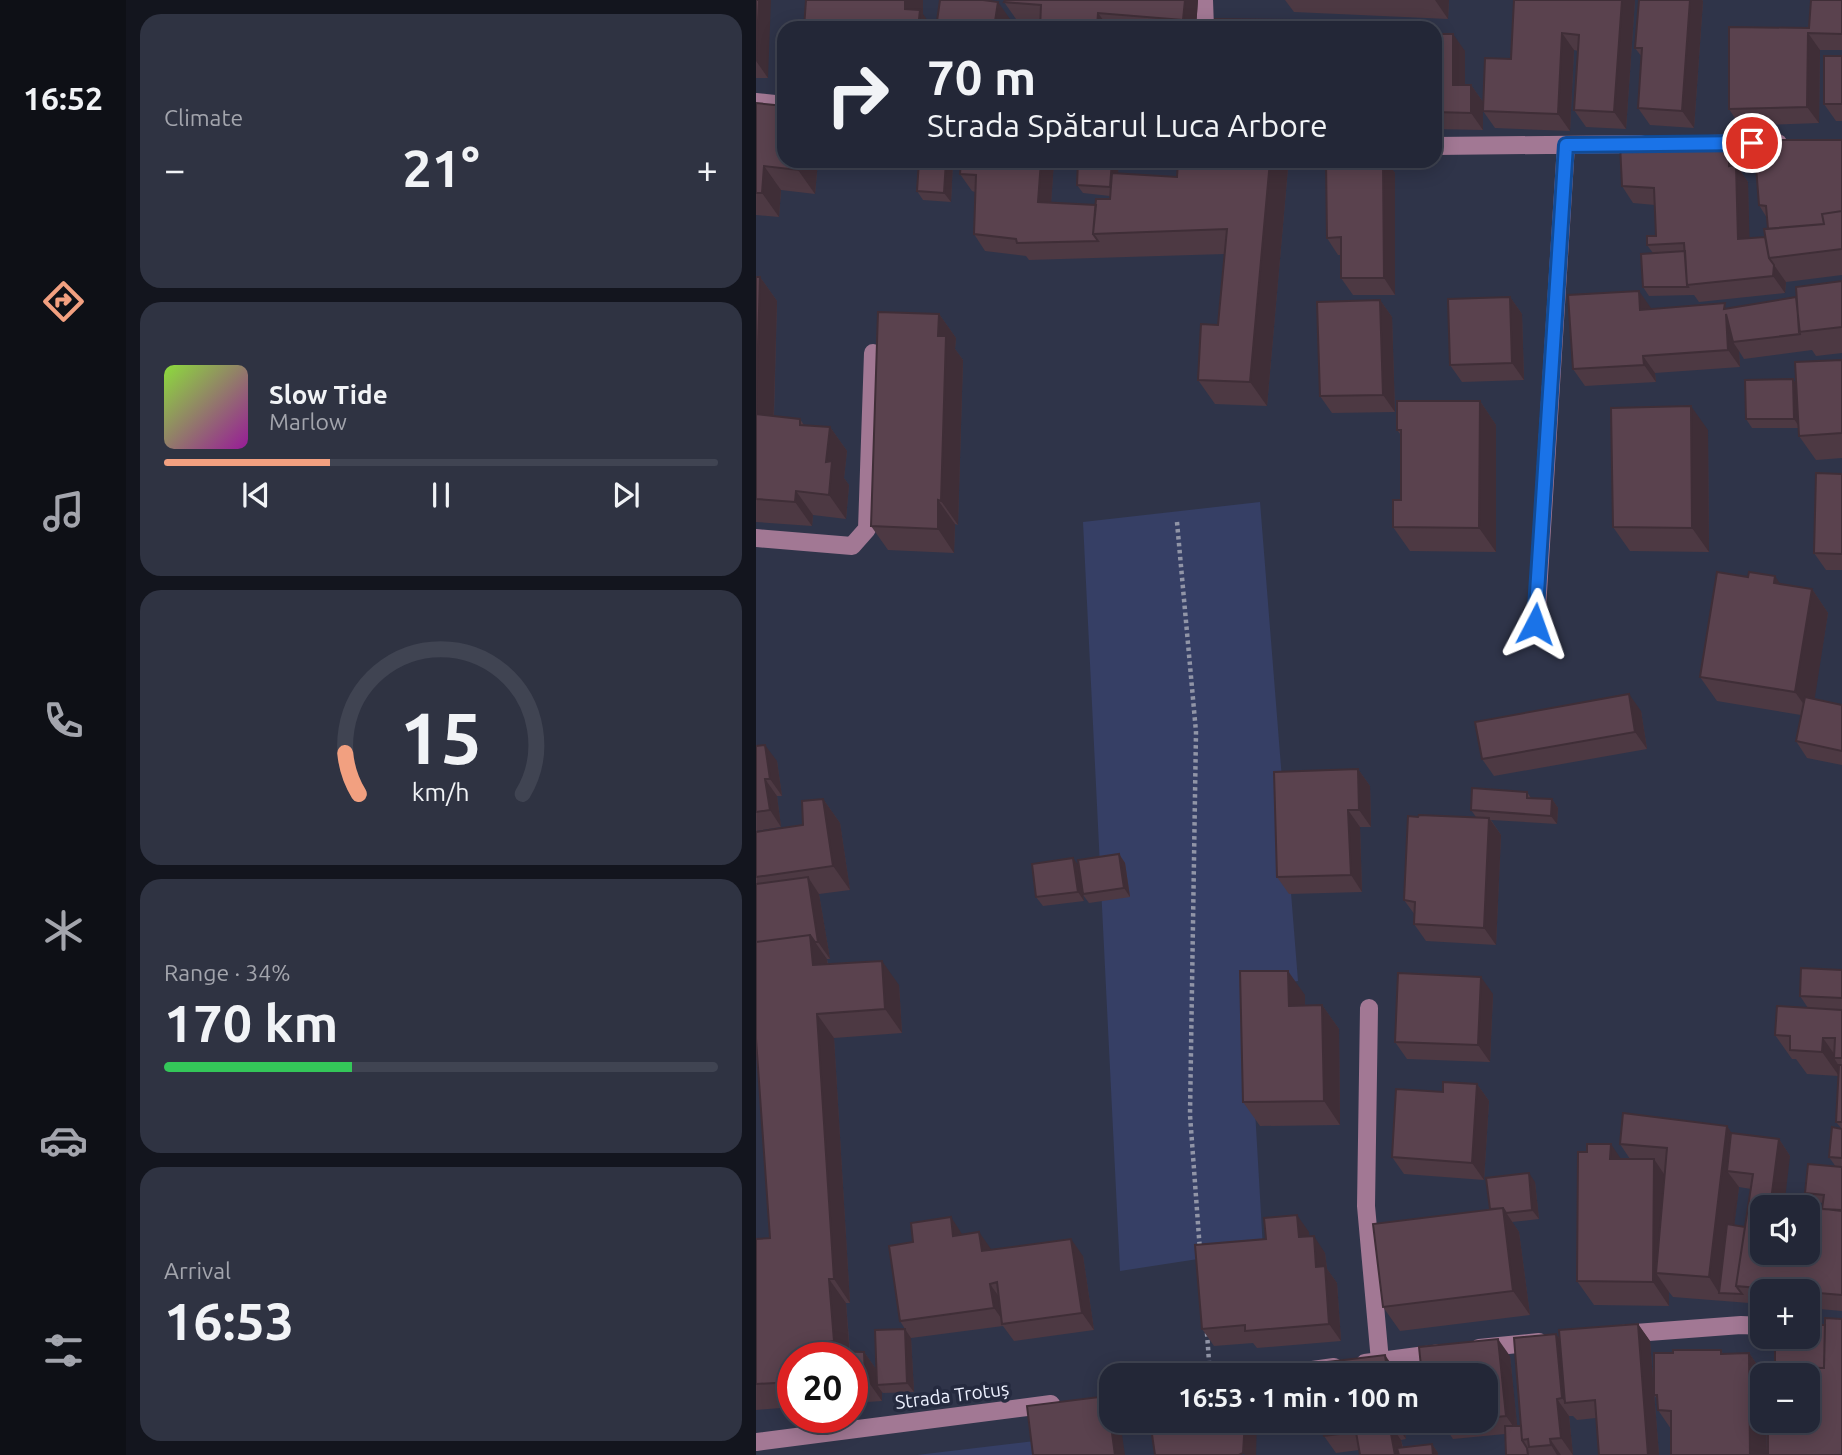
<!DOCTYPE html>
<meta charset="utf-8">
<style>
:root{--surface:#232737;--page:#2f3342;--text:#f1f3f6;--muted:#a3a5ad;--line:#404452;--accent:#f2a080}
body{margin:0;font-family:Ubuntu,sans-serif;background:var(--page);color:var(--text);height:100vh;display:flex;flex-direction:column;font-size:26px;white-space:nowrap}
*{box-sizing:border-box;margin:0}
p{font-size:23px;color:var(--muted)}
.icon{flex:none;width:38px;height:38px;fill:none;stroke:currentColor;stroke-width:2;stroke-linecap:round;stroke-linejoin:round}
.map{position:relative;flex:1;overflow:hidden}
.details{display:flex;flex-direction:column;gap:14px;padding:14px;background:#13151e;width:630px}
.details>*{flex:none}
.guide{position:absolute;left:21px;top:21px;width:665px;height:147px;border-radius:21px;box-shadow:0 4px 18px #0003,0 0 0 2px var(--line);background:#232737;color:var(--text);overflow:hidden}
.buttons{position:absolute;left:994px;top:1195px;display:grid;gap:14px}
.buttons a{display:grid;place-items:center;width:70px;height:70px;border-radius:14px;background:var(--surface);box-shadow:0 4px 18px #0003,0 0 0 2px var(--line);font-size:35px}
.speed{position:absolute;left:21px;top:1342px;display:flex;gap:14px;font-size:35px;font-weight:700;text-align:center}
.speed>*{display:grid;place-content:center;width:91px;height:91px;border-radius:50%;background:var(--surface);box-shadow:0 4px 18px #0003,0 0 0 2px var(--line);line-height:1}
.speed .limit{border:10px solid #d22;background:#fff;color:#111}
.pin{position:absolute;display:grid;place-items:center;width:60px;height:60px;color:#fff;margin:-30px;border:4px solid #fff;border-radius:50%;box-shadow:0 2px 7px #0007}
.me{position:absolute;width:77px;margin:-38px;rotate:4deg;stroke-linejoin:round;filter:drop-shadow(0 0 5px #0008)}
.turn{display:flex;align-items:center;gap:24px;height:147px;padding:0 35px;font-size:32px}
.turn .icon{width:91px;height:91px;stroke-width:2.5}
.turn b{display:block;font-size:49px;line-height:60px}
.big{font-size:52px;font-weight:700;line-height:1.1}
.details .widget{flex:1;display:flex;flex-direction:column;justify-content:center;gap:10px;min-width:0;padding:0 24px;border-radius:21px;background:var(--page)}
.details .dial{align-items:center;gap:0}
.dial svg{height:182px;overflow:visible;fill:none;stroke:var(--line);stroke-width:7;stroke-linecap:round;text-anchor:middle}
.dial text{fill:var(--text);stroke:none}
.song{display:flex;align-items:center;gap:21px}
.cover{width:84px;height:84px;border-radius:10px;background:linear-gradient(135deg,hsl(90 70% 55%),hsl(300 70% 35%))}
.played{height:7px;border-radius:4px;background:linear-gradient(90deg,var(--accent) 30%,var(--line) 30%)}
.keys{display:flex;justify-content:space-around;direction:ltr}
.heat{display:flex;justify-content:space-between;align-items:center;font-size:38px;direction:ltr}
.charge{height:10px;border-radius:5px;background:linear-gradient(90deg,#34c759 34%,var(--line) 0)}
.trip{position:absolute;left:343px;top:1363px;width:399px;height:70px;border-radius:21px;background:var(--surface);box-shadow:0 4px 18px #0003,0 0 0 2px var(--line);font-weight:700;line-height:70px;text-align:center}
main{display:flex;flex:1;min-height:0}
.tabs{display:flex;flex-direction:column;width:126px;justify-content:space-around;align-items:center;background:#0e1016;color:var(--muted)}
.tabs .icon{width:49px;height:49px}
.tabs .selected{color:var(--accent)}
.tabs b{font-size:32px;color:var(--text)}
.map>svg:first-child{display:block}
.green{fill:#363f65}
.lines{fill:none;stroke-linecap:round;stroke-linejoin:round}
.path{stroke:#9195a7;stroke-width:4.5;stroke-dasharray:3.5 3.5;stroke-linecap:butt}
.minor{stroke:#a27894;stroke-width:18}
.wall{fill:#4d3943;fill-rule:evenodd}
.shaded-wall{fill:#3f2e37}
.building{fill:#5a424e;stroke:#3f2e37;stroke-width:2}
.route-casing{stroke:#114b97;stroke-width:18}
.route{stroke:#1a73e8;stroke-width:12}
.labels{text-anchor:middle;dominant-baseline:central;stroke-width:7;stroke-linejoin:round;paint-order:stroke}
.street-label{font-size:19px;fill:#edf1ff;stroke:#252a3f}
</style>
<main>
<nav class="tabs">
<b>16:52</b>
<svg class="icon selected" aria-label="directions" viewBox="0 0 24 24"><path d="M12 3l9 9-9 9-9-9zM9 14v-3h6M13 9l2 2-2 2"/></svg>
<svg class="icon" aria-label="music" viewBox="0 0 24 24"><path d="M9 18V5l10-2v13"/><circle cx="6" cy="18" r="3"/><circle cx="16" cy="16" r="3"/></svg>
<svg class="icon" aria-label="phone" viewBox="0 0 24 24"><path d="M5 4h4l2 5-3 2q2 4 5 5l2-3 5 2v4C11 20 4 13 5 4z"/></svg>
<svg class="icon" aria-label="climate" viewBox="0 0 24 24"><path d="M12 3v18M4 7l16 10M4 17L20 7"/></svg>
<svg class="icon" aria-label="car" viewBox="0 0 24 24"><path d="M5 17H2v-5l4-1 3-4h7l3 4 3 1v5h-3M9 17h6M6 11h13"/><circle cx="7" cy="17" r="2"/><circle cx="17" cy="17" r="2"/></svg>
<svg class="icon" aria-label="filters" viewBox="0 0 24 24"><path d="M4 7h16M4 17h16"/><circle cx="9" cy="7" r="2"/><circle cx="15" cy="17" r="2"/></svg>
</nav>
<section class="details">
<div class="widget"><p>Climate</p>
<div class="heat"><a>−</a><b class="big">21°</b><a>+</a></div>
</div>
<div class="widget">
<div class="song"><i class="cover"></i><div><b>Slow Tide</b><p>Marlow</p></div></div>
<div class="played"></div>
<div class="keys"><svg class="icon" aria-label="previous" viewBox="0 0 24 24"><path d="M18 5L8 12l10 7zM5 5v14"/></svg><svg class="icon" aria-label="pause" viewBox="0 0 24 24"><path d="M8 5v14M16 5v14"/></svg><svg class="icon" aria-label="next" viewBox="0 0 24 24"><path d="M6 5l10 7-10 7zM19 5v14"/></svg></div>
</div>
<div class="widget dial"><svg viewBox="0 0 100 80">
<path d="M14 69A42 42 0 1 1 86 69"/>
<path d="M14 69A42 42 0 0 1 8 51" stroke="#f2a080"/>
<text x="50" y="56" font-size="32" font-weight="700">15</text>
<text x="50" y="72" font-size="11">km/h</text>
</svg></div>
<div class="widget"><p>Range · 34%</p><b class="big">170 km</b><div class="charge"></div></div>
<div class="widget"><p>Arrival</p><b class="big">16:53</b></div>
</section>
<div class="map">
<svg width="1086" height="1455" viewBox="0 0 1086 1455">
<rect width="100%" height="100%" fill="#2f3449"/>
<path class="green" d="M504 502 542 981 492 988 507 1249 364 1271 327 522Z
M279 1441 280 1455H161Z"/>
<g class="lines">
<path class="path" d="M421 522 440 732 434 1115 444 1251
M451 1333 454 1376"/>
<path class="minor" d="M448 0 449 28
M0 102 28 105
M952 144 1022 143
M679 146 885 144
M0 538 96 546 111 529 117 353
M780 624 810 145
M613 1008 610 1206 624 1361
M866 1334 985 1325 1006 1326
M723 1348 783 1342
M609 1363 685 1353
M512 1376 578 1367
M0 1442 295 1404"/>
</g>
<path class="wall" d="M0 0 12 78H0Z
M442 0 440 28H284V21L260 19 248 2Z
M529 0H693L692 19 538 12Z
M758 0H879L870 129 830 127 818 110 822 51 818 50 814 131 739 128 727 111V130L679 129V34L709 51V85H715L727 102 755 59Z
M883 0H946L947 1 938 128 894 125 882 108 886 57 879 48Z
M1086 0V50H1064L1063 123 984 126 973 109 1053 28Z
M1086 56V121H1080L1068 104Z
M0 103 28 161H62L59 194 25 190 23 217 0 215Z
M1086 140V275L1030 282 1029 293 943 302 938 295 893 296 887 287 897 253 891 245 900 236 899 205 877 203 866 186 985 158V172L992 182 993 238 1009 237 1012 229 1011 218 1003 205Z
M197 161 195 202 167 200 161 191Z
M205 161H298L295 203 340 205 354 199V196L327 193 321 185 322 161H363L362 174 421 177 422 161H527L532 168 511 406 459 404 442 380 462 325 469 254 273 260 270 256 229 251 218 234 219 192 216 191 204 174Z
M570 161H630L639 173V295H597L585 278V255H582L571 238Z
M0 277H4L21 301 18 416 44 419 48 425 74 427 91 451 88 478 93 485 90 519 57 515 56 526 0 522Z
M1086 281V353L1060 356 1056 350 988 359 983 351 984 367 899 373 900 382 829 386 817 369 895 308V309L972 308 1040 297Z
M754 297 766 314 768 380 706 382 694 365Z
M624 300 636 317 639 412 576 413 564 396Z
M183 314 200 338 199 349 207 360 202 525 199 524 198 553 132 550 115 526Z
M1086 360V458L1060 460 1043 436V428H996L990 419 1037 379 1040 384Z
M724 401 740 425V552L654 551 637 527 645 500V435L641 430Z
M952 430 953 552 874 551 857 527Z
M1086 474V570H1070L1058 553Z
M1024 584 1056 589 1072 613 1058 699 1086 705V765L1051 758 1040 741 1045 715 961 701 944 677Z
M885 711 891 749 738 776 726 759Z
M0 746 21 761 26 796H21L25 827 0 831Z
M602 769 614 786 615 827H604L606 892 533 894 521 877Z
M771 792 775 798 796 799 802 808 801 824 735 820 745 835 740 945 670 941 658 924 659 915 648 900 720 817 715 810Z
M67 799 84 823 94 890 63 894 74 959H71L72 964 143 985 146 1033 78 1038 94 1303H90L94 1351 108 1352 120 1369 149 1329 144 1321 206 1234 235 1250 327 1256 338 1330 258 1341 247 1326 155 1338 158 1392 127 1393 126 1392V1401L96 1403V1358H37V1407L0 1410V1239L14 1238 0 1039V832L47 825Z
M363 854 369 863 374 897 333 903 327 895 328 901 287 906 280 897 323 866Z
M1086 970V1311L1052 1308V1292H1006V1304L917 1297 913 1292V1306L838 1305 821 1281 865 1159H874L864 1144 971 1126 975 1133 1023 1139 1034 1156 1006 1253H1052L1059 1227 1066 1209 1067 1203 1055 1202 1049 1193 1080 1167 1073 1157 1085 1128 1080 1122 1082 1076 1051 1074 1040 1059H1036L1019 1035 1052 1008 1044 996ZM983 1187 995 1189 989 1227 978 1225Z
M737 994 734 1062 651 1059 639 1042Z
M549 995V1006L566 1005 583 1029 584 1125 504 1126 487 1102Z
M721 1084 733 1101 728 1180 648 1174 636 1157 687 1092Z
M779 1182 783 1219 756 1222 763 1232 774 1315 644 1331 627 1307 734 1209Z
M553 1232V1236L569 1253 571 1269 581 1283 585 1341 501 1348 497 1343 458 1346 446 1329 510 1239Z
M882 1324 894 1341 903 1455H843L840 1418 821 1420 817 1416H813L817 1455H750L749 1434 697 1439 689 1427 681 1428 677 1421H730V1376L754 1356 761 1426H765L800 1334 804 1339Z
M965 1350 967 1354 993 1353 1009 1376H1006V1421H1010L1011 1455H915V1429L902 1410 901 1399 898 1395 917 1353Z
M563 1421H648L650 1439 645 1440 647 1447 676 1444 682 1453 603 1450 580 1453 568 1436V1433L564 1428Z"/>
<path class="shaded-wall" d="M3 0H15L12 78 0 61Z
M149 0H167V14L177 28H162L149 9Z
M429 0H442L440 28H433L427 20Z
M679 0H693L692 19Z
M866 0H879L870 129 858 112Z
M934 0H946L947 1 938 128 926 111Z
M242 2 254 19 253 28H238Z
M342 13 353 28H341Z
M536 20 541 28H536Z
M806 33 818 50 814 131 802 114Z
M1052 33 1064 50 1063 123 1051 107Z
M697 34 709 51V102L697 85Z
M715 85 727 102V130L715 113Z
M973 141 985 158V172L992 182 994 256 982 239 973 166Z
M43 161H62L59 194 42 170Z
M190 161H197L195 202 188 193Z
M285 161H298L294 219 282 202Z
M356 161H363L360 196 354 187Z
M514 161H527L532 168 511 406 494 382Z
M627 161H630L639 173V295L628 278Z
M8 166 25 190 23 217 6 193Z
M1018 265 1030 282 1029 293 1017 276Z
M4 277 21 301 17 438 0 414Z
M883 291 895 308 896 327 884 310Z
M754 297 766 314 768 380 756 363Z
M624 300 636 317 639 412 627 395Z
M183 314 200 338 199 349 207 360 202 525 185 501 182 336Z
M970 314 977 342 983 351 984 367 972 350Z
M887 356 899 373 900 382 888 365Z
M1037 379 1043 388 1044 428 1038 419Z
M724 401 740 425V552L723 528Z
M935 406 952 430 953 552 936 528Z
M74 427 91 451 88 478 93 485 90 519 73 495 70 462Z
M40 491 57 515 56 526 39 502Z
M182 500 199 524 198 553 182 529Z
M1019 576 1035 600 1018 583Z
M1056 589 1072 613 1056 716 1039 692Z
M873 694 885 711 891 749 879 732Z
M9 745 21 761 26 796 14 779Z
M602 769 614 786 615 827 603 810Z
M9 779 21 796 25 827 14 810Z
M67 799 84 823 94 890 77 866Z
M796 799 802 808 801 824 795 816Z
M592 810 604 827 606 892 595 875Z
M733 818 745 835 740 945 728 928Z
M363 854 369 863 374 897 368 888Z
M317 858 324 867 328 901 322 892Z
M52 877 63 894 74 959 62 942Z
M54 935 71 959 73 989 57 965Z
M126 961 143 985 146 1033 129 1009Z
M532 971 549 995V1030L533 1006Z
M725 977 737 994 734 1062 722 1045Z
M566 1005 583 1029 584 1125 568 1101Z
M61 1014 78 1038 94 1303 78 1279Z
M1067 1038 1081 1058H1078L1083 1066V1076L1066 1052Z
M721 1084 733 1101 728 1180 716 1163Z
M971 1126 987 1150 971 1171 983 1187 970 1293H963L953 1277Z
M1023 1139 1034 1156 1028 1208H1014Z
M855 1144 871 1168 854 1159Z
M898 1159 914 1183 900 1273 913 1292V1306L897 1282Z
M773 1173 779 1182 783 1219 776 1210Z
M747 1208 763 1232 774 1315 757 1291Z
M541 1215 553 1232 555 1254 543 1237Z
M195 1217 206 1234 197 1236Z
M223 1232 235 1249 226 1251Z
M558 1236 569 1253 571 1269 581 1283 585 1341 573 1324 560 1267Z
M315 1239 327 1256 338 1330 326 1313Z
M73 1279 90 1303 94 1358H89L78 1341Z
M234 1284 246 1301 250 1325 238 1308Z
M882 1324 894 1341 903 1455H892Z
M149 1329 155 1338 158 1392 151 1383Z
M800 1334 812 1351 810 1403 806 1398Z
M742 1339 754 1356 762 1433 750 1416Z
M71 1342 82 1358 72 1351Z
M108 1352 125 1376 121 1385 126 1392V1401L109 1377Z
M993 1353 1009 1376H1006V1421H1010L1011 1455H994Z
M629 1355 641 1372 642 1376H632Z
M351 1396 355 1402V1421H364L369 1455H359Z
M801 1399 813 1416 817 1455 805 1438Z
M489 1421H501L500 1455H489L487 1453Z
M638 1421H648L650 1439 638 1422Z
M633 1423 645 1440 648 1455H639Z
M794 1439 805 1455H801L795 1445Z
M676 1444 682 1453V1455H677Z"/>
<path class="building" d="M0 0H3L0 61Z
M50 0H149V9L164 10 162 28H48Z
M184 0H227L242 2 238 28H180Z
M249 0H429L427 20 342 13 341 28H284L285 5 248 2Z
M758 0H866L858 112 818 110 823 35 806 33 802 114 727 111 729 58 755 59Z
M883 0H934L926 111 882 108 886 48H879Z
M1055 0H1086V34L1052 33 1051 107 973 109V27L1053 28Z
M459 19 536 20V28H459Z
M560 22H608V28H560Z
M679 34H697V85H715V113L679 112Z
M1068 56H1086V104H1068Z
M0 103 28 106V161H43L42 170 8 166 6 193H0Z
M998 140H1086V211L1066 214 1068 224 1012 229 1010 206 1003 205Z
M973 141V166L980 165 982 239 1009 237 1013 258 1018 265 1017 276 931 285 928 243 891 245V236H900L898 188 866 186 864 144Z
M163 161H190L188 193 161 191Z
M205 161H285L282 202 340 205 337 234 342 241 261 243 260 239 218 234 220 175 204 174Z
M322 161H356L354 187 321 185Z
M422 161H514L494 382 442 380 445 324 462 325 471 229 337 234 340 199H354L356 173 421 177Z
M570 161H627L628 278H585V237L571 238Z
M1086 211V249L1013 258 1008 229 1068 224 1066 214Z
M929 251 931 285 932 287H887L885 254Z
M0 277H4L0 414 44 419V425L74 427 70 462 76 461 73 495 40 491 39 502 0 499Z
M1086 281V327L1043 332 1040 287Z
M883 291 884 310 969 303 968 309 1040 297 1044 334 977 342 970 314 972 350 887 356 888 365 817 369 812 295Z
M754 297 756 363 694 365 692 299Z
M624 300 627 395 564 396 561 302Z
M122 312 183 314 182 336H190L185 501 182 500V529L115 526Z
M1086 360V433L1043 436 1039 362Z
M1037 379 1038 419H990L989 380Z
M641 401H724L723 528 637 527V500H645V430H641Z
M935 406 936 528 857 527 855 408Z
M1060 473 1086 474V554L1058 553Z
M961 572 992 577 993 572 1019 576 1018 583 1056 589 1039 692 944 677Z
M873 694 879 732 726 759 719 722Z
M1049 697 1086 705V751L1040 741Z
M9 745 14 779H9L14 810 0 812V746Z
M602 769 603 810H592L595 875 521 877 518 772Z
M716 788 771 792V798L796 799 795 816 715 810Z
M67 799 77 866 0 877V832L47 825 46 801Z
M663 815 733 818 728 928 658 924 659 902 648 900 652 816 662 817Z
M363 854 368 888 327 894 322 860Z
M317 858 322 892 280 897 276 864Z
M52 877 62 942H59L54 935 0 942V884Z
M54 935 57 965 126 961 129 1009 61 1014 78 1279H73L78 1341 71 1342 72 1351 108 1352 109 1377 96 1378V1358H37V1382L0 1384V1239L14 1238 0 1039V942Z
M1045 968 1086 970V998L1044 996Z
M484 971H532L533 1006 566 1005 568 1101 487 1102Z
M642 973 725 977 722 1045 639 1042Z
M1021 1006 1086 1010V1058H1078L1079 1038H1067L1066 1052 1034 1050V1036L1019 1035Z
M1083 1065H1086V1122H1080Z
M687 1082 721 1084 716 1163 636 1157 640 1089 687 1092Z
M867 1113 971 1126 953 1277 900 1273 911 1148 864 1144Z
M1076 1127 1086 1129V1158L1073 1157Z
M975 1133 1023 1139 1014 1208H1006V1253H1052V1226L1059 1227 1060 1208 1086 1211V1295L980 1286 997 1174 971 1171Z
M831 1144H855L854 1159H898L897 1282 821 1281 822 1152H831Z
M1052 1164 1086 1167V1210L1066 1209 1068 1195 1049 1193Z
M773 1173 776 1210 750 1213 747 1208 734 1209 730 1178Z
M747 1208 757 1291 627 1307 617 1224Z
M541 1215 543 1237 558 1236 560 1267 569 1266 573 1324 489 1331V1325L446 1329 439 1245 510 1239 508 1218Z
M195 1217 197 1236 223 1232 226 1251 315 1239 326 1313 246 1324 241 1282 234 1284 238 1308 144 1321 133 1246 157 1242 155 1223Z
M971 1224 989 1227 980 1286 986 1294 963 1293Z
M1069 1318 1086 1319V1455H1012V1421H1052V1376H1013L1014 1367 1068 1368Z
M882 1324 892 1455H843L839 1400 809 1403 803 1330Z
M1052 1325H1069L1068 1368 1019 1367V1337H1052Z
M149 1329 151 1383 121 1385 119 1330Z
M800 1334 806 1398 801 1399 805 1438 794 1439 795 1445 773 1447 772 1439 766 1440 758 1338Z
M742 1339 750 1416 730 1418V1376H666L663 1347Z
M917 1350H965V1354L993 1353 994 1455H915V1411L902 1410 901 1395H898V1353H917Z
M629 1355 632 1376H556L555 1364Z
M351 1396 359 1455H277L271 1406Z
M394 1421H489L487 1453 483 1455H399Z
M563 1421H638V1422L633 1423 639 1455H604L600 1432 568 1436 567 1428H564Z
M749 1426H765L766 1440 771 1448 772 1455H750Z
M676 1444 677 1455H643L641 1448Z"/>
<g class="lines">
<defs>
<path id="route" d="M779 624 810 145 996 143"/>
</defs>
<use href="#route" class="route-casing"/>
<use href="#route" class="route"/>
</g>
<g class="labels">
<g class="street-label">
<text transform="translate(196 1395) rotate(-7)">Strada Trotuș</text>
</g>
</g>
</svg>
<div class="buttons">
<a><svg class="icon" aria-label="sound" viewBox="0 0 24 24"><path d="M4 9h4l5-4v14l-5-4H4zM17 9q2 3 0 6"/></svg></a>
<a>+</a>
<a>−</a>
</div>
<div class="speed"><div class="limit">20</div></div>
<div class="pin" style="left:996px;top:143px;background:#d93025"><svg class="icon" aria-label="arrive" viewBox="0 0 24 24"><path d="M6 21V4h12l-3 4 3 4H6"/></svg></div>
<svg class="me" style="left:779px;top:624px" viewBox="-20 -20 40 40"><path d="M0-17L14 15 0 8-14 15z" fill="#1a73e8" stroke="#fff" stroke-width="4"/></svg>
<div class="trip">16:53 · 1 min · 100 m</div>
<div class="guide">
<div class="turn"><svg class="icon" aria-label="right" viewBox="0 0 24 24"><path d="M7 20v-9h11M14 6l5 5-5 5"/></svg><div><b>70 m</b>Strada Spătarul Luca Arbore</div></div>
</div>
</div>
</main>
